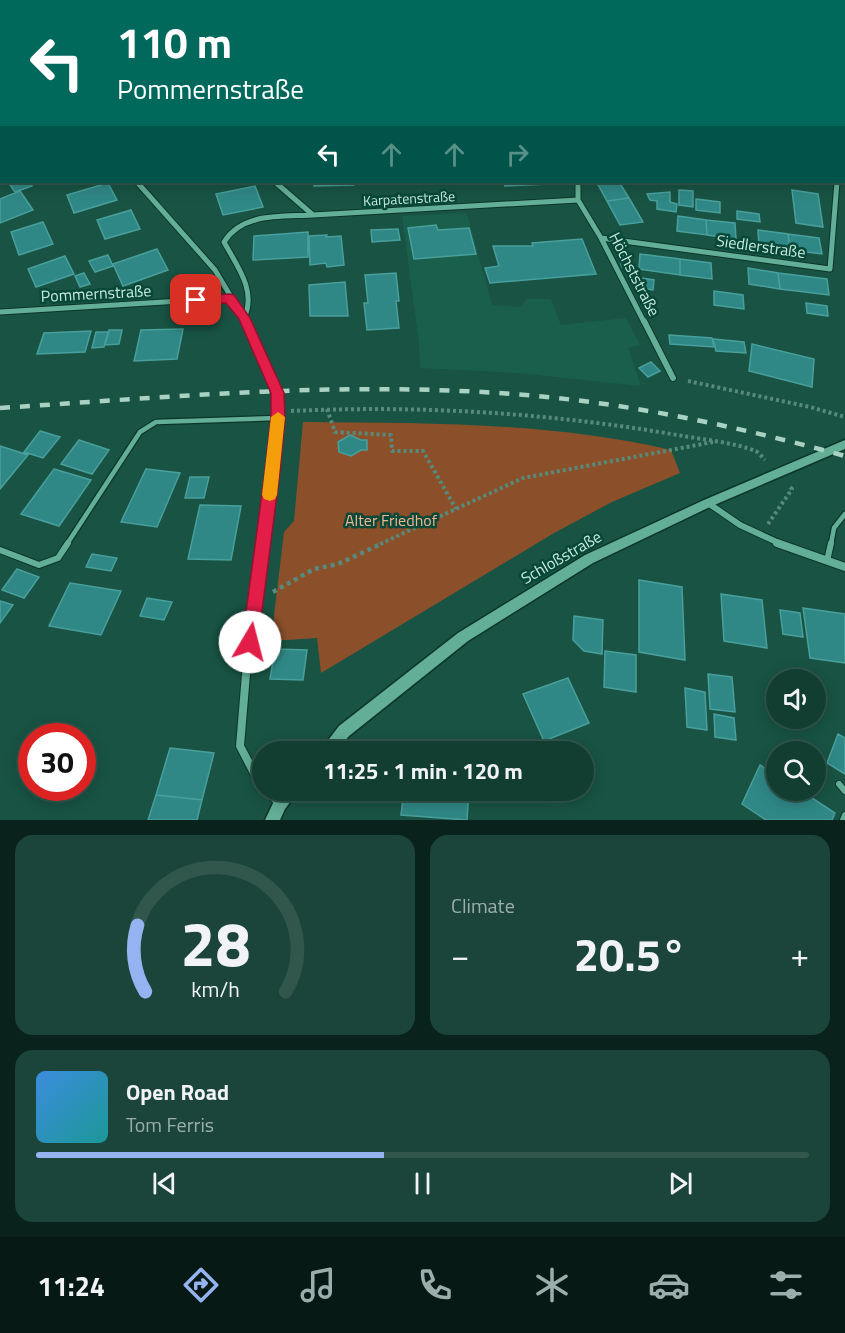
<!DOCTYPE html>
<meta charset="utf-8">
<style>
:root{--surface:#123e32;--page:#1b453a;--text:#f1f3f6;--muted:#9caeac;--line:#31574d;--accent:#95b2f1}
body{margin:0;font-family:"Titillium Web",sans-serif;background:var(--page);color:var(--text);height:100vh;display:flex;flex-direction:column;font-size:22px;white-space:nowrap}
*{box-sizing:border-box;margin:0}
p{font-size:20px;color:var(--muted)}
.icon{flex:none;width:33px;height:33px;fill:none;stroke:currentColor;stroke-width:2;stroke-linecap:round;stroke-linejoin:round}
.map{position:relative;height:820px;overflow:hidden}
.details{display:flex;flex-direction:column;gap:15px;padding:15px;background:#0a221c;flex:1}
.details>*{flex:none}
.top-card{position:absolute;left:0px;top:0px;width:846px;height:183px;box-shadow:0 3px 15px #0003,0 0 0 2px var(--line);background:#00695c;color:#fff;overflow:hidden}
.controls{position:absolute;left:766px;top:669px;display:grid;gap:12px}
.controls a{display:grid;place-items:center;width:60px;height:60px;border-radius:50%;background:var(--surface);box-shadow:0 3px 15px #0003,0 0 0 2px var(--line);font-size:30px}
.speed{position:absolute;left:18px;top:723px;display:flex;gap:12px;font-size:30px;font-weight:700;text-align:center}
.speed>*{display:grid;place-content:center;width:78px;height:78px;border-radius:50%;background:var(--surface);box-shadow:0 3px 15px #0003,0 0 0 2px var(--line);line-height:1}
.speed .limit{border:9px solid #d22;background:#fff;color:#111}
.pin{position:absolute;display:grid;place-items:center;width:51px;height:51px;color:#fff;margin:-26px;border-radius:12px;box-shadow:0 3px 9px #0006}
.me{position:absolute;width:66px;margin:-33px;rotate:8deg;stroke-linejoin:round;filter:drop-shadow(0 0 4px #0008)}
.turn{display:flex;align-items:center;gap:21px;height:126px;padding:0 18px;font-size:27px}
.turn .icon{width:78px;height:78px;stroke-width:2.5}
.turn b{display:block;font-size:42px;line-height:51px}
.lanes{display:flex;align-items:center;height:57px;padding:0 18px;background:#0003;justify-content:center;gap:30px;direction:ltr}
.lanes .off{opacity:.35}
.big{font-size:45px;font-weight:700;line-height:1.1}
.details .tile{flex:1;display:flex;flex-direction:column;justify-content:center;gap:9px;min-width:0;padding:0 21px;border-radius:18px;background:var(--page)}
.details .dial{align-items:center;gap:0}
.dial svg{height:156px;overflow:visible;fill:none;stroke:var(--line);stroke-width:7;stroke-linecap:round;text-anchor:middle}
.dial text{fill:var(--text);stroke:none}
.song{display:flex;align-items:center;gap:18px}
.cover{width:72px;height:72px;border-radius:9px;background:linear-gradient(135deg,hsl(210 70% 55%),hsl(180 70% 35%))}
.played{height:6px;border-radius:3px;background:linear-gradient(90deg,var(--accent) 45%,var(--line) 45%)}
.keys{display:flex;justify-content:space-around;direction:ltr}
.heat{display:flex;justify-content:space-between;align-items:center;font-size:33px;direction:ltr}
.details .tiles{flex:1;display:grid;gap:15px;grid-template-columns:1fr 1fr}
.tile:last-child{grid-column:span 2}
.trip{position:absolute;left:252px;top:741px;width:342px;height:60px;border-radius:30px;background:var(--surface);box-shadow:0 3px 15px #0003,0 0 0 2px var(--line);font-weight:700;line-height:60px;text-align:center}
.tabs{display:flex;height:96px;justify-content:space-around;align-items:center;background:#071914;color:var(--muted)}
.tabs .icon{width:42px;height:42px}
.tabs .selected{color:var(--accent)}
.tabs b{font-size:27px;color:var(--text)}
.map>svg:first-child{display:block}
.built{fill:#1a5f4c}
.green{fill:#8b502a}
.building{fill:#2f8885;stroke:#499f9b;stroke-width:1.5}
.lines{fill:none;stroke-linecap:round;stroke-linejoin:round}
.service-far1-casing{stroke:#0c362a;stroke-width:7}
.service-casing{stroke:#0c362a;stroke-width:8}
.minor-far3-casing{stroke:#0c362a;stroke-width:5}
.minor-far2-casing{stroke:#0c362a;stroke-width:7}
.minor-far1-casing{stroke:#0c362a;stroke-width:8}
.minor-casing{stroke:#0c362a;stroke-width:10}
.tertiary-casing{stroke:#0c362a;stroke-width:3}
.path-far1{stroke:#578a7a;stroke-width:4;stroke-dasharray:3 3;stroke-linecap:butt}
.path{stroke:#578a7a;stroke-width:4.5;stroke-dasharray:4 4;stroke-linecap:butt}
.service-far1{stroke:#63ae96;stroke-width:4.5}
.service{stroke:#63ae96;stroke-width:6}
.minor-far3{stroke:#63ae96;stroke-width:4}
.minor-far2{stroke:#63ae96;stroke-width:5}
.minor-far1{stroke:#63ae96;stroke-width:6}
.minor{stroke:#63ae96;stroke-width:8}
.tertiary{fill:#63ae96;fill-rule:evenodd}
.rail{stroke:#aad2c3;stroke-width:4.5;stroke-dasharray:10 10;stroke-linecap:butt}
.route{fill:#e11d48;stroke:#92132f;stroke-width:1.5}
.slow{fill:#f59e0b}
.labels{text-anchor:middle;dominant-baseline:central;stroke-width:5;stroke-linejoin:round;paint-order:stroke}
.far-street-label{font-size:14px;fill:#c6eadc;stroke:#084838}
.street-label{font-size:16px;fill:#c6eadc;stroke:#084838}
.park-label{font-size:16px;fill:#f3b48f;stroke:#084838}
</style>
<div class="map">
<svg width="845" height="820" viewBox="0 0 845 820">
<rect width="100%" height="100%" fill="#185343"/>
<path class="built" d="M467 213 492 305 520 307 527 299H551L561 325 626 318 640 345 628 348 641 386 518 373 420 368 419 343 402 216Z"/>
<path class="green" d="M303 422C426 423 550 422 671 450L680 473 612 502 554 533 321 673 317 638 271 641 284 532 294 521Z"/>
<path class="building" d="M19 182H29L32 186 15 192 10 185Z
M315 182H354V185L314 186Z
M504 182H549L550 184 505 186Z
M619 182 629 198 607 201 597 183Z
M108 183 117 200 74 213 67 195Z
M255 186 263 207 223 215 216 194Z
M679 190 693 191V207L679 205Z
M792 190 818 194 823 227 796 223Z
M20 191 33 210 0 223V199Z
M670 192V202L677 204 676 212 657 209V201L650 200 647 194Z
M629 198 643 222 620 225 607 201Z
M696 199 720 202V213L696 210Z
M131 210 140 229 105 239 97 220Z
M737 211 759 214 760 222 737 219Z
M678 216 706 220 707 235 677 231Z
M706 220 735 223 736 239 707 235Z
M43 222 53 244 19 255 11 232Z
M436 225 438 230 469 228 476 254 414 259 408 228Z
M398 229 400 240 372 242 371 230Z
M758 230 788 234 790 250 759 246Z
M308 232V257L253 260 254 236Z
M788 234 819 238 822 254 790 250Z
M327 235 326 237 341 236 344 265 327 267 326 263 310 265 309 236Z
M582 239 596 274 490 283 485 268 499 266 493 246H533L532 243Z
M157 249 168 270 123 286 113 264Z
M640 254 680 259V275L639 269Z
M108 255 113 266 95 272 89 261Z
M629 255 634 266 622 267 618 256Z
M65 256 74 274 36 287 28 269Z
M680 259 711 263 712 279 680 275Z
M748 268 778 273 780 289 749 284Z
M84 273 90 284 80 287 75 276Z
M396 273 399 301H396L399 328 367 330 364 303H368L365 275Z
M778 273 827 279 829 295 780 289Z
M635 277 654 280 653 290 634 287Z
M345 282 348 316H310L309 285Z
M714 291 743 295 744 309 714 305Z
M806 303 827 306 828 316 807 313Z
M183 329 177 359 134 361 141 330Z
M109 330H122L119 344 105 345Z
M91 331 85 352 37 354 44 333Z
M96 332H108L104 347 92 348Z
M669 335 712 338 714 347 670 344Z
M713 339 744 342 746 353 716 351Z
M752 344 814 359 812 387 749 371Z
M651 362 660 371 648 377 639 368Z
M40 431 60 437 43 458 24 452Z
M350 435 361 440H367V450H361L351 456 339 452 338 442Z
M79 440 109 450 92 474 61 464Z
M0 446 28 455 0 489Z
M54 469 91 480 59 526 21 514Z
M146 469 180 473 157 527 121 522Z
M190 477H209L204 498H185Z
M200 505 241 506 231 560 188 559Z
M92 554 117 558 111 571 86 567Z
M17 569 39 577 24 598 2 590Z
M639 580 682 587 685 660 639 652Z
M70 583 121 591 101 635 49 626Z
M721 594 762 600 767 648 724 641Z
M147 598 172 602 164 620 140 616Z
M0 601 13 605 0 623Z
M803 608 845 614V663L810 658Z
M780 610 800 613 803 637 783 634Z
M574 616 603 620 602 654 584 651 573 640Z
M275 649 307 650 303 680 270 679Z
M605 651 636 655V692L604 687Z
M708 674 732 677 735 712 710 709Z
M568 678 589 723 544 741 523 694Z
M685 688 705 692 707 730 687 727Z
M714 714 734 718 736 740 715 737Z
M838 734 845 738V774L827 763Z
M170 748 214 753 202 800 156 795Z
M760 765 777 776V790H800L835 813 832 820H766L742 804Z
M404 790H469L467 820 401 815Z
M476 790H496L495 798 476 795Z
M156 795 202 800 197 820H148Z"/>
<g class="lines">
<defs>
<path id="service-far1" d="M67 544 140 432 156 422 278 418
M831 544 834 528 845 514"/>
<path id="service" d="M0 550 39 565 58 558 68 543
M827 561 831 543
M839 784 845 791
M843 820 845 815"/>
<path id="minor-far3" d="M50 2 52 0"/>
<path id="minor-far2" d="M137 182 215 270 246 322
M275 182 313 215 578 200
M578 182V200L601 238 644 322
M601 238 830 269 837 182
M0 312 230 298
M244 318C257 291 237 266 224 242 243 212 282 217 313 215"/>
<path id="minor-far1" d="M245 321 278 393V418L262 544
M644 321 673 378
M708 503 740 525 781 544"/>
<path id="minor" d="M777 543 845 567
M262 788 240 746 247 662 263 543
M266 790 280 804"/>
<path id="tertiary" d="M845 440V449L712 506 593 563 468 641 349 736 336 752H319L339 726 458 633 585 555 704 500Z
M282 790H299L285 809 280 820H265L275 799Z"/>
</defs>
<use href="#service-far1" class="service-far1-casing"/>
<use href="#service" class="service-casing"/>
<use href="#minor-far3" class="minor-far3-casing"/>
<use href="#minor-far2" class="minor-far2-casing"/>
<use href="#minor-far1" class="minor-far1-casing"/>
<use href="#minor" class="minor-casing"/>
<use href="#tertiary" class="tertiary-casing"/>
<path class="path-far1" d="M688 381 810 407 845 417
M327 409 335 432 391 435 392 451H423L456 509
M291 411C423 405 553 413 683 436 701 439 741 444 755 451 759 452 762 457 765 460
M768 524 792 489 789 486
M380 544 523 478 713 442"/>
<path class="path" d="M273 592 314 569 338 564 383 543"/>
<use href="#service-far1" class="service-far1"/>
<use href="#service" class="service"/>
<use href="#minor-far3" class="minor-far3"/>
<use href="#minor-far2" class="minor-far2"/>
<use href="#minor-far1" class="minor-far1"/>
<use href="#minor" class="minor"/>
<use href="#tertiary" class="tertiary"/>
<path class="rail" d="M0 408C170 397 341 381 512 394 625 402 736 426 845 456"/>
</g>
<path class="route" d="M230 294 234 295 250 318 284 393 285 418 280 471 258 642 256 648 250 650 244 648 242 642 265 471 271 418V393L239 319 226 303 196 304 190 300 196 296Z"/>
<path class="slow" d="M278 412 285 417 277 495 275 499 270 501 264 499 262 495 271 417Z"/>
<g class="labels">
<g class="far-street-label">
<text transform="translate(409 198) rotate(-3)">Karpatenstraße</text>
</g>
<g class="street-label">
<text transform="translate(761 246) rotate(8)">Siedlerstraße</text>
<text transform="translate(635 274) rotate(63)">Höchststraße</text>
<text transform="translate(96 293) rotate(-3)">Pommernstraße</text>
<text transform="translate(561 557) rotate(-30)">Schloßstraße</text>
</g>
<g class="park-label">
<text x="391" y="520">Alter Friedhof</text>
</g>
</g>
</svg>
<div class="controls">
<a><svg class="icon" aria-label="sound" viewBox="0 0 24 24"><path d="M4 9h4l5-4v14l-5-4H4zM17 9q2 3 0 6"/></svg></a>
<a><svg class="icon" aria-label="search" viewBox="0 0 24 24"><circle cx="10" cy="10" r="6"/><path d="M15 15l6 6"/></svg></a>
</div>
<div class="speed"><div class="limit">30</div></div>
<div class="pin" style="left:196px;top:300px;background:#d93025"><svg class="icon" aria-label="arrive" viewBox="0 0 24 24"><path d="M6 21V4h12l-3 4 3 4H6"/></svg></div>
<svg class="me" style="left:250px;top:642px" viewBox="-20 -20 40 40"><circle r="19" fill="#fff"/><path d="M0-13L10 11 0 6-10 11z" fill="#e11d48"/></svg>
<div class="trip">11:25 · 1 min · 120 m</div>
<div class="top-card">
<div class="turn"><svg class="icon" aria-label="left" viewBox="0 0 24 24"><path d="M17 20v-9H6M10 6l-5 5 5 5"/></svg><div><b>110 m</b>Pommernstraße</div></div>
<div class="lanes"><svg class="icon" aria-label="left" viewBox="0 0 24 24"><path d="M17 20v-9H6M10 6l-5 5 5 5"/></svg><svg class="icon off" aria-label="ahead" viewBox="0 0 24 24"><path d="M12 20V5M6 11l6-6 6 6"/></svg><svg class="icon off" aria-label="ahead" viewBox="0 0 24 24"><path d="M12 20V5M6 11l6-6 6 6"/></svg><svg class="icon off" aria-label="right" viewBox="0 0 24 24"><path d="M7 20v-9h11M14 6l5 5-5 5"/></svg></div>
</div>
</div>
<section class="details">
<div class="tiles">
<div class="tile dial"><svg viewBox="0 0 100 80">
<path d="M14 69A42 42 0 1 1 86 69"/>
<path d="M14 69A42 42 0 0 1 10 35" stroke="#95b2f1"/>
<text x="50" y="56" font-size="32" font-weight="700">28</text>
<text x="50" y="72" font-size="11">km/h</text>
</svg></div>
<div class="tile"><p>Climate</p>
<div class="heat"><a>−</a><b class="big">20.5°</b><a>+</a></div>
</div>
<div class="tile">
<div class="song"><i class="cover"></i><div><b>Open Road</b><p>Tom Ferris</p></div></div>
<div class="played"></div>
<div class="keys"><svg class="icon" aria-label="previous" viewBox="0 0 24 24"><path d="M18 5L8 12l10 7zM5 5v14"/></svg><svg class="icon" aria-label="pause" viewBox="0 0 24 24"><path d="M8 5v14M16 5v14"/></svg><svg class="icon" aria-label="next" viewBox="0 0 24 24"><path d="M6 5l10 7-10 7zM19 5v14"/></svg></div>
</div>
</div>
</section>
<nav class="tabs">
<b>11:24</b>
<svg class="icon selected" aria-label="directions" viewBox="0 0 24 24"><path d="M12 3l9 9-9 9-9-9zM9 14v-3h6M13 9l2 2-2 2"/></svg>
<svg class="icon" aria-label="music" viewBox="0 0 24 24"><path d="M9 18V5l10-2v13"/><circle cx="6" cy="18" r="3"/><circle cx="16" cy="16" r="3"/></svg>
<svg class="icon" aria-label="phone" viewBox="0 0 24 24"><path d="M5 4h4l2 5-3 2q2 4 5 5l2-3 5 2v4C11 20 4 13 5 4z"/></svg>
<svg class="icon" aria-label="climate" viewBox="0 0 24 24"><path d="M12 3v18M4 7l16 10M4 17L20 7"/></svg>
<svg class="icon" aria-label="car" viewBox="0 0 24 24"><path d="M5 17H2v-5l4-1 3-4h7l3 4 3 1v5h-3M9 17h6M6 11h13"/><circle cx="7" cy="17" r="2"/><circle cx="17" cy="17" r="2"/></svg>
<svg class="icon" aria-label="filters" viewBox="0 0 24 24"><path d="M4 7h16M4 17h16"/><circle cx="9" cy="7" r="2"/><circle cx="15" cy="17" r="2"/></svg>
</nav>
